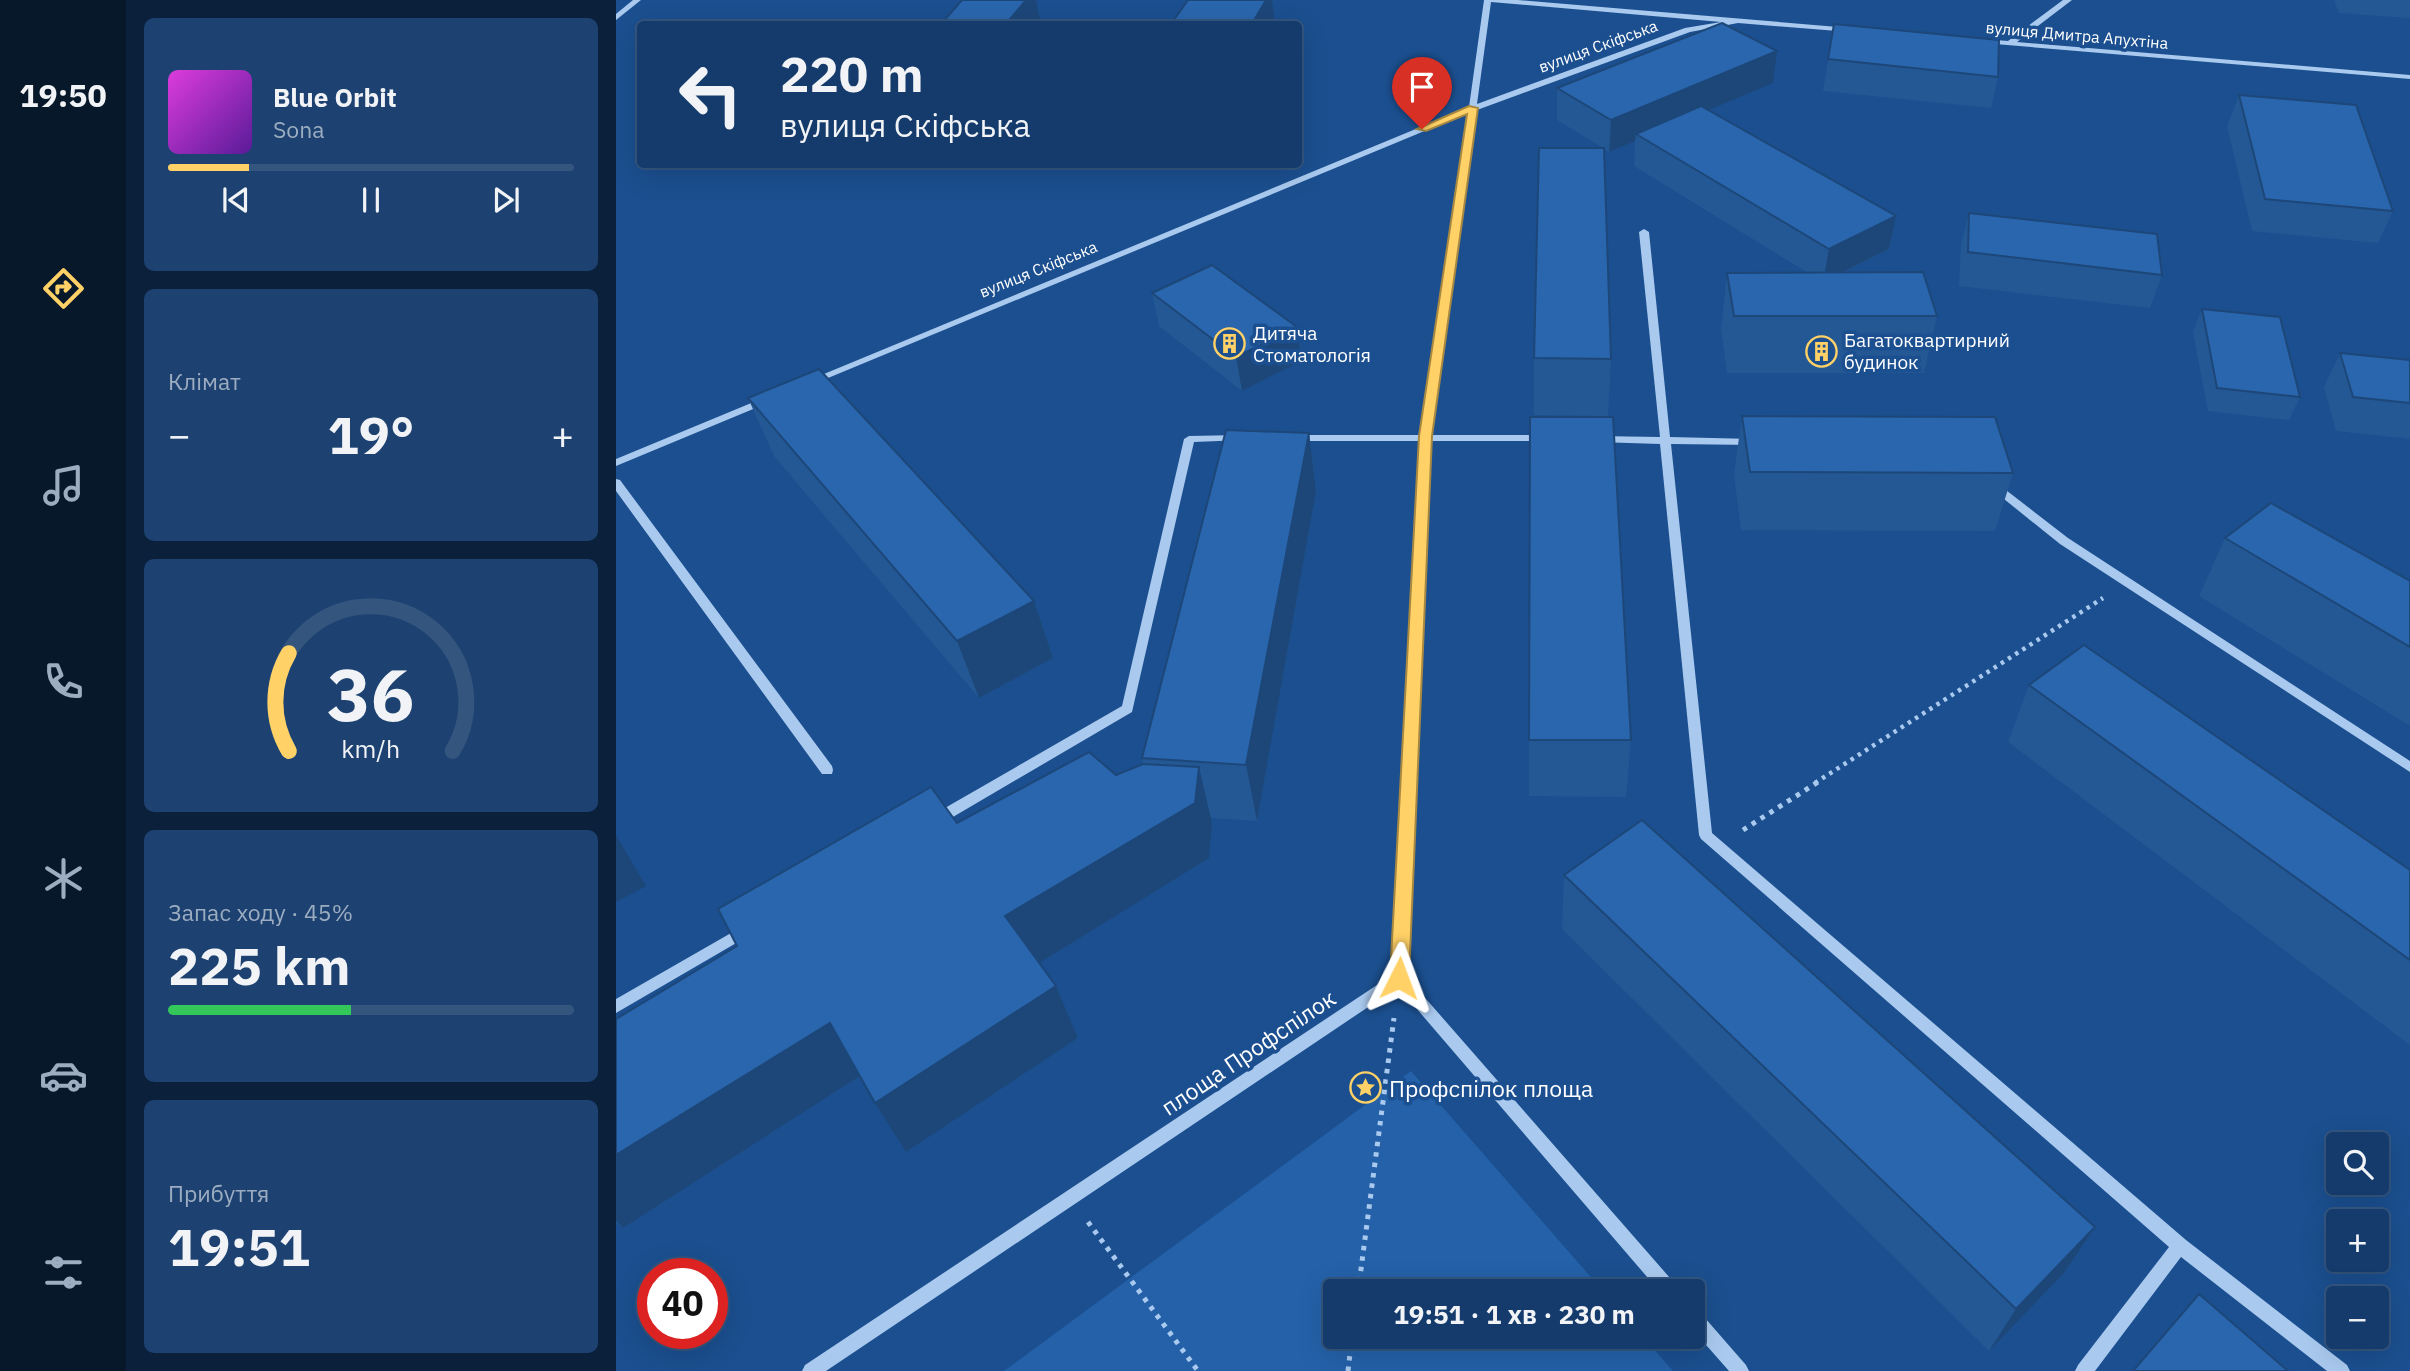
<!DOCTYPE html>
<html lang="uk">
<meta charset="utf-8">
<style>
:root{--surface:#143b6b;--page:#1d4271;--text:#f1f3f6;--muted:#9dadc1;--line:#33557e;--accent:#ffd166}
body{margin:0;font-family:"IBM Plex Sans",sans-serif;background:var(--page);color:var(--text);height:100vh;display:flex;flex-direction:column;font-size:26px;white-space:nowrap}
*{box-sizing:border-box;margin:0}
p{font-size:23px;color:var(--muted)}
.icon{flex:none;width:38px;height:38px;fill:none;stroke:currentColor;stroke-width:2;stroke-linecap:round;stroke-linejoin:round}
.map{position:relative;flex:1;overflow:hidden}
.panel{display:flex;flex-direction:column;gap:18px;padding:18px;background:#0b203b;width:490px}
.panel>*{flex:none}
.banner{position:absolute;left:21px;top:21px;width:665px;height:147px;border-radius:7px;box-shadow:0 7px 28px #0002,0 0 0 2px var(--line);background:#143b6b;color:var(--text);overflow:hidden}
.tools{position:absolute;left:1710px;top:1132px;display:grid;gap:14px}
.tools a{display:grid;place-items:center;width:63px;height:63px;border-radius:7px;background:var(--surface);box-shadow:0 7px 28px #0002,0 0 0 2px var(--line);font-size:35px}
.speed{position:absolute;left:21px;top:1258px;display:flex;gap:14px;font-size:35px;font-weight:700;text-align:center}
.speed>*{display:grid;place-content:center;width:91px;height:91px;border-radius:50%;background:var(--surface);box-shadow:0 7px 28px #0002,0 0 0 2px var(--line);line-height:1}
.speed .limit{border:10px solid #d22;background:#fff;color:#111}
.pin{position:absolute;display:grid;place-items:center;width:60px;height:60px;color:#fff;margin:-72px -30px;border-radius:50% 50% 50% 0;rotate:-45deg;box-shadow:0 0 7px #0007}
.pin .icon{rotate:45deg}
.me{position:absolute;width:77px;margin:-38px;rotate:3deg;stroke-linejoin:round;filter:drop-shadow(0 0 5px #0008)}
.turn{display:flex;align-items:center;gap:24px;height:147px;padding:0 28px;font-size:32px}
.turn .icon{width:91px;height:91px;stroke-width:2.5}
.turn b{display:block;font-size:49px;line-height:60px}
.big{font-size:52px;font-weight:700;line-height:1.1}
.panel .tile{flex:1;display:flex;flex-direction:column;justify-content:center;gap:10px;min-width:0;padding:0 24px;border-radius:10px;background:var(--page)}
.panel .dial{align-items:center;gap:0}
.dial svg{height:182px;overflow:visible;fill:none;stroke:var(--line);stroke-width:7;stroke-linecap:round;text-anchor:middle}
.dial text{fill:var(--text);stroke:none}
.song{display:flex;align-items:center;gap:21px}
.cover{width:84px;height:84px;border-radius:10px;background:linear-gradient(135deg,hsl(300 70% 55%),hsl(270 70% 35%))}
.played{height:7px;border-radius:4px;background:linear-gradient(90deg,var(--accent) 20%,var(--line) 20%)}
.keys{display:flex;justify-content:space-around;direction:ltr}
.heat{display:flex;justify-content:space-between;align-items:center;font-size:38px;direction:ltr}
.charge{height:10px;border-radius:5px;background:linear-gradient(90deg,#34c759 45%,var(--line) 0)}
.trip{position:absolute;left:707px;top:1279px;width:382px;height:70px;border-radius:7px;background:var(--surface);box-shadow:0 7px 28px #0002,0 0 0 2px var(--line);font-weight:700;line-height:70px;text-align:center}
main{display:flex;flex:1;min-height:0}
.tabs{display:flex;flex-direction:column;width:126px;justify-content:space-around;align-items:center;background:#08182b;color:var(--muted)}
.tabs .icon{width:49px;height:49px}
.tabs .active{color:var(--accent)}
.tabs b{font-size:32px;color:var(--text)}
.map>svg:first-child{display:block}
.green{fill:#2461a8}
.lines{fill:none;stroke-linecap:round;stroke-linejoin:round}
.path-far1{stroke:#a9c9ee;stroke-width:4.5;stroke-dasharray:3.5 5;stroke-linecap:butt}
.path{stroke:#a9c9ee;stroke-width:5;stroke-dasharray:4.5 6;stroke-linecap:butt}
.minor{fill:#a9c9ee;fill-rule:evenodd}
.wall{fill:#245895}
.shaded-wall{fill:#1d4779}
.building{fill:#2a66ad;stroke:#1d4779;stroke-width:2}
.route{fill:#ffd166;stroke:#a68842;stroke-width:2}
.labels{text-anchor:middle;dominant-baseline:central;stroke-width:7;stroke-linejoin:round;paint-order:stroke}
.far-street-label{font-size:16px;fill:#fff;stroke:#1b4f8f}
.poi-label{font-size:19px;fill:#fff;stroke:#1b4f8f;text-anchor:start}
.near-street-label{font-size:23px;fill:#fff;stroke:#1b4f8f}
.near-poi-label{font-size:23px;fill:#fff;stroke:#1b4f8f;text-anchor:start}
</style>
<main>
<nav class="tabs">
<b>19:50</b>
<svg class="icon active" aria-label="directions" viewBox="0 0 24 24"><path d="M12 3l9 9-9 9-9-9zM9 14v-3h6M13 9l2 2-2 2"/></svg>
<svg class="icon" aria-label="music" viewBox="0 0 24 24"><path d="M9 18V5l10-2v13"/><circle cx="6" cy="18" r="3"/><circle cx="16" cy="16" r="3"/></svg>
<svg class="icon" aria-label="phone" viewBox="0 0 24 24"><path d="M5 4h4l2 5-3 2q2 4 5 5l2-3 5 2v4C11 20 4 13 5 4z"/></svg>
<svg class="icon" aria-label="climate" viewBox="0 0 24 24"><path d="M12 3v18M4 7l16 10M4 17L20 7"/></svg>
<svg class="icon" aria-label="car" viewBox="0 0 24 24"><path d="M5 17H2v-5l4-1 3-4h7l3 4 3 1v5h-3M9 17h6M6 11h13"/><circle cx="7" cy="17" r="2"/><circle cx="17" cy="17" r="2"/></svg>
<svg class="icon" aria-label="filters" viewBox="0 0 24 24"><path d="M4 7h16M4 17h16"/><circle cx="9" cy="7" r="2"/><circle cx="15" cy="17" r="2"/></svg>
</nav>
<section class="panel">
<div class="tile">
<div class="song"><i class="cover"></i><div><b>Blue Orbit</b><p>Sona</p></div></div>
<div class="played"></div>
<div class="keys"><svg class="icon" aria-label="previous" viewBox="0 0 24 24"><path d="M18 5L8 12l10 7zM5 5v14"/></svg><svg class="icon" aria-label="pause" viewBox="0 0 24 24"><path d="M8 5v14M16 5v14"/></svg><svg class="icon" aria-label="next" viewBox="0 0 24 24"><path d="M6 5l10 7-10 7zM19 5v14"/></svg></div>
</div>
<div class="tile"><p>Клімат</p>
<div class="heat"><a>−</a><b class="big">19°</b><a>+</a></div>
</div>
<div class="tile dial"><svg viewBox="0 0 100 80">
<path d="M14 69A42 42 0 1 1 86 69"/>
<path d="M14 69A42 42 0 0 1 14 26" stroke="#ffd166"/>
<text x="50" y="56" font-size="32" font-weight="700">36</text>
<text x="50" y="72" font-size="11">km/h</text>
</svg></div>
<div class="tile"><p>Запас ходу · 45%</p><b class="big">225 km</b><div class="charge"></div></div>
<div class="tile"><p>Прибуття</p><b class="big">19:51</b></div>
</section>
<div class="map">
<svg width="1794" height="1371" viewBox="0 0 1794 1371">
<rect width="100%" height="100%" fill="#1b4f8f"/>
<path class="green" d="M795 1071 987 1291 719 1292V1337H1027L1057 1371H388Z"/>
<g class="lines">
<path class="path-far1" d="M1199 783 1487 598"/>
<path class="path" d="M1127 830 1202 782
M472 1222 582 1371
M742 1292 778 1018
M732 1371 736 1337"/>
<path class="minor" d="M17 0H25L0 20V14Z
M868 0H902L1234 28 1238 30 1234 32 1122 23 1074 32 861 110 815 435H928L933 438 928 441H815L790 976 1061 1286 1063 1292H1044L782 987 210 1371H186L189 1365 776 975 804 441H677L672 438 677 435H805L852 113 200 383H192L191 381 853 107ZM875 2 1105 22 1069 28 861 104Z
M1447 0H1456L1401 42 1794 75V79L1367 43 1363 41 1367 39 1392 41Z
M1028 229 1033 232 1054 437 1138 439 1143 442 1138 445 1055 444 1096 833 1570 1240 1731 1365 1734 1371H1711L1565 1257 1479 1371H1459L1462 1365 1553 1247 1085 839 1083 835 1044 444 981 442 976 439 981 436 1044 437 1023 232Z
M150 397 154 398V402L0 466V459Z
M624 435 629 438 628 440 578 442 516 712 325 824 320 825 315 824 313 820 315 816 506 706 568 439 573 436Z
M0 479 4 480 216 766 217 770 216 774H206L0 491Z
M1377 480 1452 538 1794 761V772L1444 544 1373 487 1372 484 1373 481Z
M129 925 134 927 136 931 134 935 0 1013V999Z
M1076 1308 1082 1310 1130 1365 1133 1371H1113L1076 1329Z"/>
</g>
<path class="wall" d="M1718 0H1794V18L1723 13Z
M1218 24 1382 77 1375 108 1207 91Z
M1157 83 1092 110 1280 216 1273 249 1227 273 1321 316 1308 373H1111L1105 329 1111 273H1192L1018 166 1019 141 993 152 988 149 995 359 992 416 918 415V358L987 148 941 120V88Z
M1623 95 1777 211 1762 243 1636 231 1611 126Z
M1353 213 1546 275 1534 308 1343 286 1345 245Z
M536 293 681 327 685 361 626 391 543 326Z
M1586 309 1684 397 1673 420 1592 411 1577 332Z
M1724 353 1794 360V439L1720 431 1708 387Z
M132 398 418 601 437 658 363 698 158 456Z
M1126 416 1397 473 1379 531 1125 530 1118 474Z
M693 433 700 491 641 821 595 818 596 823 593 858 423 963 440 986 462 1038 290 1152 259 1103 244 1076 7 1228 0 1223V1019L500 775 527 764 526 758Z
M913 475 1015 740 1010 797 913 796Z
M1609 538 1794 581V726L1583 596Z
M1413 685 1794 870V1045L1392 742Z
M948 875 1479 1227 1448 1273 1373 1351 946 929Z"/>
<path class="shaded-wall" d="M410 0H420L425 24H390Z
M650 0H656L659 24H636Z
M1161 51 1157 83 1027 138 1020 134 1019 141 993 152 995 120Z
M1280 216 1273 249 1207 282 1213 249Z
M681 327 685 361 626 391 620 357Z
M693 433 700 491 641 821 630 765Z
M418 601 437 658 363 698 341 641Z
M583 767 596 823 593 858 412 970 389 916Z
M0 835 30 886 0 902Z
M440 986 462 1038 290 1152 259 1103Z
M214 1023 247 1074 7 1228 0 1221V1155Z
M1479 1227 1448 1273 1373 1351 1400 1309Z"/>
<path class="building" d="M346 0H410L390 24H325Z
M572 0H650L636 24H555Z
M1106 23 1161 51 995 120 941 88Z
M1218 24 1383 40 1382 77 1212 59Z
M1623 95 1740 105 1777 211 1649 199Z
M1085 106 1280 216 1213 249 1020 134Z
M923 148H988L995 359 918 358Z
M1353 213 1541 234 1546 275 1352 252Z
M596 265 681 327 620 357 536 293Z
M1307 272 1321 316H1118L1111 273Z
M1586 309 1664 317 1684 397 1601 388Z
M1724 353 1794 360V403L1737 397Z
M203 369 418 601 341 641 132 398Z
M1126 416 1379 417 1397 473 1134 472Z
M914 417H997L1015 740H913Z
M610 430 693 433 630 765 526 758Z
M1655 503 1794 581V647L1609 538Z
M1468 645 1794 870V960L1413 685Z
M473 752 500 775 527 764 583 767 579 803 389 916 440 986 259 1103 214 1023 0 1155V1019L121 946 102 909 315 787 341 823Z
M1026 820 1479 1227 1400 1309 948 875Z
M1583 1294 1672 1371H1517Z"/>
<path class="route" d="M853 106 862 108 816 436 793 978 790 984 783 987 777 984 774 978 803 436 851 114 810 131 801 129Z"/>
<defs>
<symbol id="building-ring" viewBox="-11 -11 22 22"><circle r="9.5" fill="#1b4f8f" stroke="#ffd166" stroke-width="1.5"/><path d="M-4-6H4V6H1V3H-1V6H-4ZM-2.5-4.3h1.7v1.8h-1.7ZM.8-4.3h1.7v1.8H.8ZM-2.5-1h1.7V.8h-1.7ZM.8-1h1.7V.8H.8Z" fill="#ffd166"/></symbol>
<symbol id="sight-ring" viewBox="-11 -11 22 22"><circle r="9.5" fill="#1b4f8f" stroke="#ffd166" stroke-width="1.5"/><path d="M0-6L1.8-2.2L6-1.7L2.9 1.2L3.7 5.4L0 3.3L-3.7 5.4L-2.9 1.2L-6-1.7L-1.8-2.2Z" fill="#ffd166"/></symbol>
</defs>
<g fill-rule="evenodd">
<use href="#building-ring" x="596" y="326" width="35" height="35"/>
<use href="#building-ring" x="1188" y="334" width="35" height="35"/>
<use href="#sight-ring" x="732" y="1070" width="35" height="35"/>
</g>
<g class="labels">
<g class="far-street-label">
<text transform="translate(1461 35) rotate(5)">вулиця Дмитра Апухтіна</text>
<text transform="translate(982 46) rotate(-20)">вулиця Скіфська</text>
<text transform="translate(422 269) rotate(-22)">вулиця Скіфська</text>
</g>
<g class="poi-label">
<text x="637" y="333">Дитяча<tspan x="637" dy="22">Стоматологія</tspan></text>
<text x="1228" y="340">Багатоквартирний<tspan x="1228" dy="22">будинок</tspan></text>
</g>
<g class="near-street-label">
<text transform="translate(632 1052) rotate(-34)">площа Профспілок</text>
</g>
<g class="near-poi-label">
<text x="773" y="1088">Профспілок площа</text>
</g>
</g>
</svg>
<div class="tools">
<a><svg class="icon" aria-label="search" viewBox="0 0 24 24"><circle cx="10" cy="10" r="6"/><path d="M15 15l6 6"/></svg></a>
<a>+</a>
<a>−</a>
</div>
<div class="speed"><div class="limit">40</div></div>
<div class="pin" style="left:806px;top:129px;background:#d93025"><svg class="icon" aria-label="arrive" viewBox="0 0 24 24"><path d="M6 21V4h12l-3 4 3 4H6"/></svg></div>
<svg class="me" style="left:783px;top:978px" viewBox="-20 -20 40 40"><path d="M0-17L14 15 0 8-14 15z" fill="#ffd166" stroke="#fff" stroke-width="4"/></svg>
<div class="trip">19:51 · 1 хв · 230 m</div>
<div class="banner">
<div class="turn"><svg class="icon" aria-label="left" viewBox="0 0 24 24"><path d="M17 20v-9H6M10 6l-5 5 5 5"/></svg><div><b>220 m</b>вулиця Скіфська</div></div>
</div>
</div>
</main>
